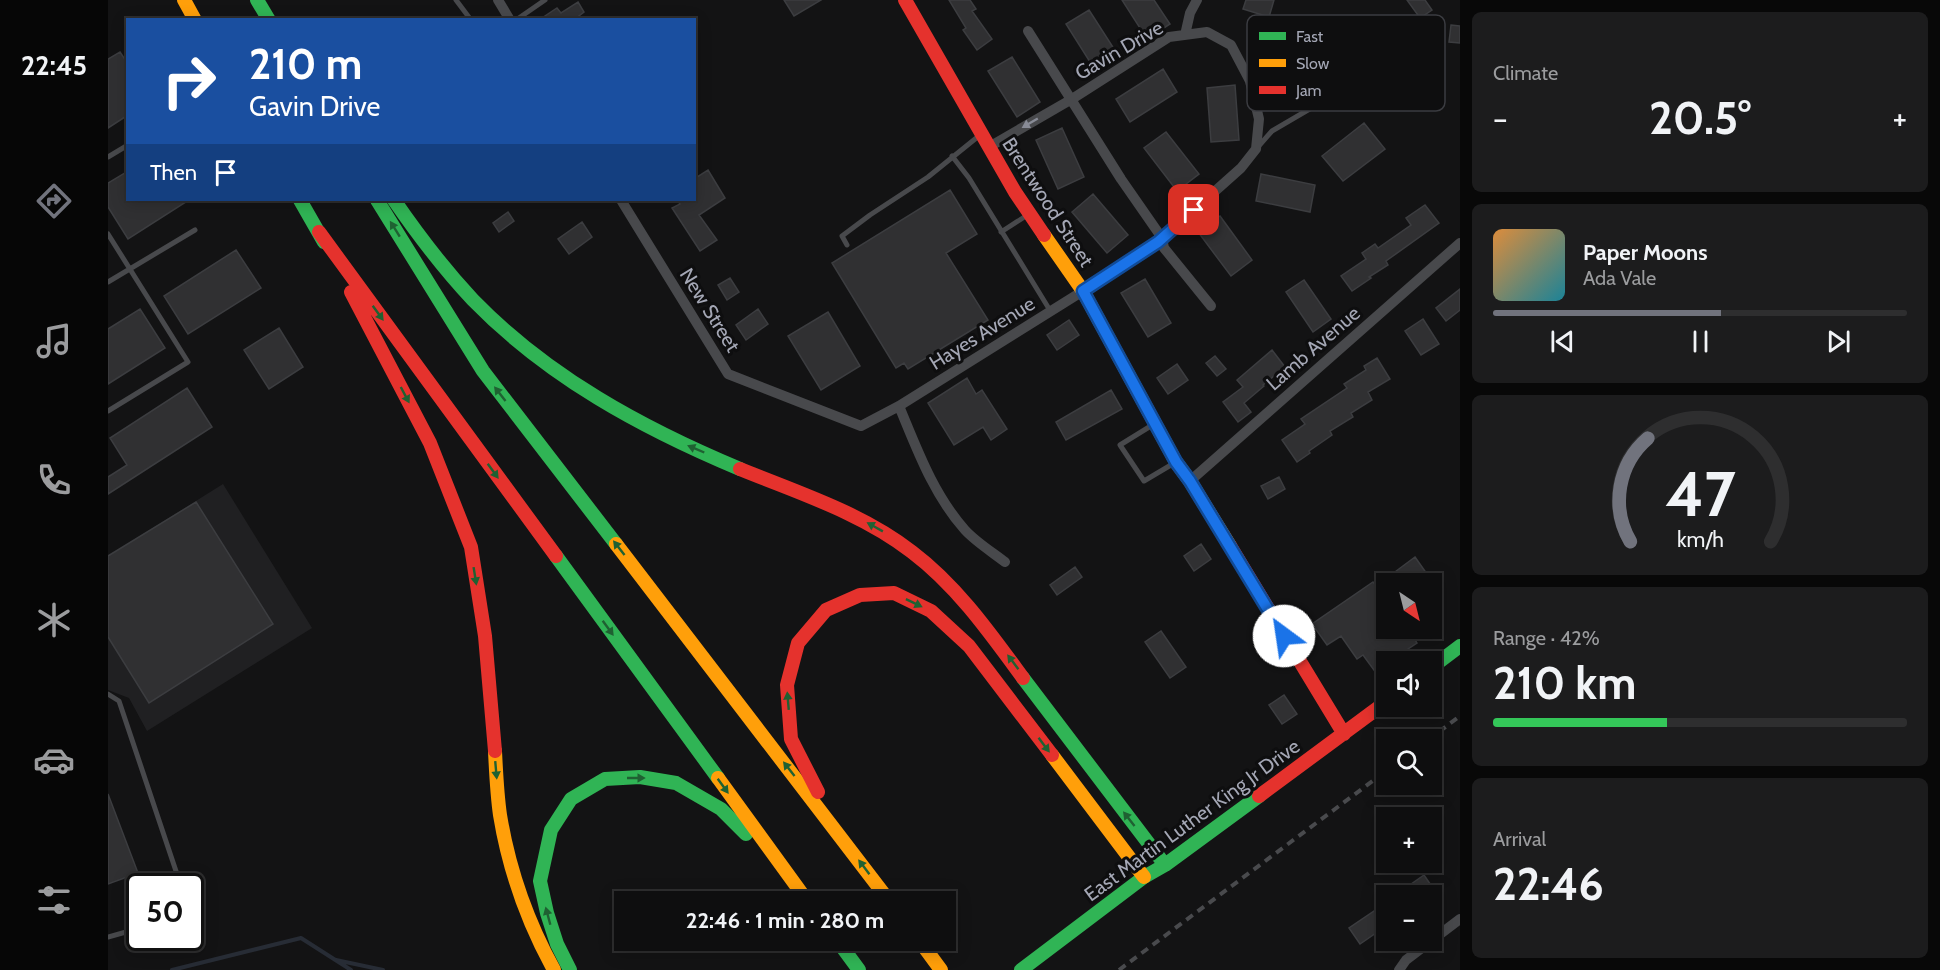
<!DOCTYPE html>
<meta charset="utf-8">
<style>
:root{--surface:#0e0e0f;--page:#1c1c1d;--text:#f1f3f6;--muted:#9b9c9e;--line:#2e2e2f;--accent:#71737d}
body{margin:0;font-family:Cabin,sans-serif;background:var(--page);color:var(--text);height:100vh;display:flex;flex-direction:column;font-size:22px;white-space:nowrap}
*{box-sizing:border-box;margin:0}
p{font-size:20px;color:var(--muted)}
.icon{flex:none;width:33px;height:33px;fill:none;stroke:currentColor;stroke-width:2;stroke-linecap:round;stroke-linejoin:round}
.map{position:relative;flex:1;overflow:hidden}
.sheet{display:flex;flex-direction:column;gap:12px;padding:12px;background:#080808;width:480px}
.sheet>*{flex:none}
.banner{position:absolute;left:18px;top:18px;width:570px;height:183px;border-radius:0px;box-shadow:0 3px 15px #0003,0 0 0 2px var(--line);background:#1a4fa0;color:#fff;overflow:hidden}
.needle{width:39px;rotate:145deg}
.fabs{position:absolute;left:1268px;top:573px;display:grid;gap:12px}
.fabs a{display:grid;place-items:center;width:66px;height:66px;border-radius:0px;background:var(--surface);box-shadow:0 3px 15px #0003,0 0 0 2px var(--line);font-size:30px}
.speed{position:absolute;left:18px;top:873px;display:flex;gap:12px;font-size:30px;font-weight:700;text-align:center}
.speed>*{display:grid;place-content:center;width:78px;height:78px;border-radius:50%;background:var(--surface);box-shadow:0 3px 15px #0003,0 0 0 2px var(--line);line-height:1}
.speed .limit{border:3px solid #111;border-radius:9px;background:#fff;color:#111}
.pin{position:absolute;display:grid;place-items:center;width:51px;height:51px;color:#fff;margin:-26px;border-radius:12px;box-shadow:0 3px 9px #0006}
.me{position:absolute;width:66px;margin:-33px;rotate:329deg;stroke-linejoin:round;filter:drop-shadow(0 0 4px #0008)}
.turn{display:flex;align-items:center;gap:21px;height:126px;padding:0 24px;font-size:27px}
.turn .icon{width:78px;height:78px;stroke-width:2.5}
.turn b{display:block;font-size:42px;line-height:51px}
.then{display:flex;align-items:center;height:57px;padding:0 24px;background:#0003;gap:12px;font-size:22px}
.big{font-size:45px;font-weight:800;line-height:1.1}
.sheet .widget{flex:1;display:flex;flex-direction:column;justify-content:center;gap:9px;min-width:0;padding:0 21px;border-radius:9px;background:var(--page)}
.sheet .dial{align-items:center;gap:0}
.dial svg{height:156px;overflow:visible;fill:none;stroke:var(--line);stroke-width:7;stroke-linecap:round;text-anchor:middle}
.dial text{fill:var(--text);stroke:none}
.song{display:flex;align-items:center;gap:18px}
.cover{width:72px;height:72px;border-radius:9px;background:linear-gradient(135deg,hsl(30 70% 55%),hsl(190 70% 35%))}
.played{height:6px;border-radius:3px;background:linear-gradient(90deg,var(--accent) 55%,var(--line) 55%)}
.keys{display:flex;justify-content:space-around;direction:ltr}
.heat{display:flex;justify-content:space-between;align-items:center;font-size:33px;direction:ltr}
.charge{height:9px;border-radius:4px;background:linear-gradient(90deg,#34c759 42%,var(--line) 0)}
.trip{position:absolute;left:506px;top:891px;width:342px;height:60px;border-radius:0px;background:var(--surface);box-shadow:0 3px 15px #0003,0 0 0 2px var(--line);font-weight:800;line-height:60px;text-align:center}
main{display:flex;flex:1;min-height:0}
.tabs{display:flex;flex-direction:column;width:108px;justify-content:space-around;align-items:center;background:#060606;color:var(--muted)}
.tabs .icon{width:42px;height:42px}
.tabs .current{color:var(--accent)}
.tabs b{font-size:27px;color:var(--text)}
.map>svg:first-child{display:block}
.built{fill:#202022}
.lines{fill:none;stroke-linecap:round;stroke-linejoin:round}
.stream{stroke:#272c35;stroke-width:4}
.building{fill:#303032;stroke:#3c3d40;stroke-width:1.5}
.lane{stroke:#48494c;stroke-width:5}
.street{stroke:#48494c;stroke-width:10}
.fast{stroke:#30b455;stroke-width:14}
.slow{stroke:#ff9f0a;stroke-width:14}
.jam{stroke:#e5322d;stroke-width:14}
.rail{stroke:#494a4d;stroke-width:4;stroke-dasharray:8 6;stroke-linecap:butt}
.oneway{fill:#888b96}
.oneway2{fill:#1f6132}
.route-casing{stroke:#114b97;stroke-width:15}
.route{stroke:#1a73e8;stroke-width:10}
.labels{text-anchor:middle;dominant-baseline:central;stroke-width:6;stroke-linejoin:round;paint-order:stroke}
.street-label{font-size:20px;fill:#a4a7b5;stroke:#0e0e0f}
.key{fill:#0e0e0f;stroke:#3b3c41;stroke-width:1.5}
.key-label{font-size:16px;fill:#a4a7b5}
</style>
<main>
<nav class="tabs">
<b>22:45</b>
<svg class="icon current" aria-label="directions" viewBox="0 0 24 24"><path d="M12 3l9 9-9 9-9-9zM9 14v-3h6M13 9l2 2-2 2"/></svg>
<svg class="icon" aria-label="music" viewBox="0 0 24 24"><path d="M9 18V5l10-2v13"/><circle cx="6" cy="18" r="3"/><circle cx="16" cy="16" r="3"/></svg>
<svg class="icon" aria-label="phone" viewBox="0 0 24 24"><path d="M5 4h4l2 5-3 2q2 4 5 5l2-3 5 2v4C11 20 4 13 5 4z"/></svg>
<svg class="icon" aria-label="climate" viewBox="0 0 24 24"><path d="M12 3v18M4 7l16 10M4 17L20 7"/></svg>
<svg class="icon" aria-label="car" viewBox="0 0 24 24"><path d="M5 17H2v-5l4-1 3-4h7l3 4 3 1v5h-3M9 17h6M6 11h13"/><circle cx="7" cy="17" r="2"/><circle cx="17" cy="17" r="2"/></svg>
<svg class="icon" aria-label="filters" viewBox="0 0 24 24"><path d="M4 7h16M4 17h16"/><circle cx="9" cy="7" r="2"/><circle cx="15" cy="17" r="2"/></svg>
</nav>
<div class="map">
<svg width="1352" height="970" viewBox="0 0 1352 970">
<rect width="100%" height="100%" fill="#131314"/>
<path class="built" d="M115 484 204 628 39 731 21 698 0 690V556Z"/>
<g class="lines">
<path class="stream" d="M228 960 275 970
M64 970 193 938 243 970"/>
</g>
<path class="building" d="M676 0H713L686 16Z
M841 0H862L868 9 864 11 884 39 869 50 855 30 858 28Z
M1014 0H1046L1062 24 1039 39Z
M1138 0H1166L1161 17 1135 9Z
M1299 0H1317L1324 10 1312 18Z
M470 2 476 12 471 16 474 20H431L449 8 453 13Z
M981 10 1010 55 987 70 958 24Z
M1343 25 1352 26V43L1341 42Z
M12 52 20 64V115L0 128V59Z
M904 57 932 102 909 117 880 71Z
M1055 69 1069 92 1022 122 1008 99Z
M1127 85 1131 140 1103 142 1099 88Z
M1256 123 1277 149 1235 181 1214 156Z
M954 128 976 177 950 189 928 140Z
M1058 132 1091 174 1069 191 1036 148Z
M600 170 617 198 591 215 609 240 592 251 564 208 572 204 569 200H586V179Z
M20 171V200H81L20 239 0 207V183Z
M1153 174 1207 185 1202 212 1148 201Z
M842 190 869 234 838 253 880 320 800 369 796 363 788 368 724 263Z
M985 194 1020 235 999 253 964 212Z
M1317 205 1331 223 1278 261 1280 265 1261 277 1263 278 1244 291 1233 276 1258 259 1254 253 1267 244 1270 248 1303 225 1298 218Z
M400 212 406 221 391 232 385 223Z
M1112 216 1144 260 1123 276 1090 232Z
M474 222 484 237 461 254 450 239Z
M128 250 153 288 80 334 56 296Z
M622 278 631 292 619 300 610 285Z
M1037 279 1063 323 1040 337 1013 293Z
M1196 280 1223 319 1205 332 1178 292Z
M1352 289V310L1338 321 1328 308Z
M32 309 57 348 0 384V329Z
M650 309 660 324 638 340 628 325Z
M720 312 752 366 713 390 680 336Z
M1315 319 1331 344 1313 355 1297 331Z
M961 320 971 335 949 350 939 335Z
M171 328 195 367 161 389 136 350Z
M1164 350 1177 367 1155 385 1156 386 1136 403 1143 412 1130 422 1115 402 1135 387 1129 380Z
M1107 356 1118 369 1109 376 1098 363Z
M1269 358 1282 379 1260 392 1264 400 1243 413 1245 417 1222 431 1224 435 1201 451 1202 453 1189 462 1174 440 1197 424 1193 419 1239 388 1236 384 1258 370 1256 366Z
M1069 364 1080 380 1060 394 1049 378Z
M859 378 868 394 874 390 899 429 883 440 875 427 846 445 820 403Z
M79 388 104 427 0 494V477L19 465 2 438Z
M1003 390 1014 409 958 440 948 422Z
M1171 477 1177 489 1160 499 1153 486Z
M88 502 165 624 41 703 0 637V556Z
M1093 544 1103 559 1086 571 1076 556Z
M1307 557 1326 584H1278V628H1313L1304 635 1309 643 1288 657 1291 662H1278V671L1271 677 1255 655 1249 659 1233 636 1219 645 1204 624 1265 582 1268 586Z
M967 567 974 577 949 595 942 585Z
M1053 631 1078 667 1062 678 1037 642Z
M1176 695 1189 714 1174 724 1161 705Z
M0 794 30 873 0 884Z
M1316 875 1327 891 1321 896H1286Z
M1278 903V926L1252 944 1241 928Z"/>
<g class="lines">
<path class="lane" d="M348 0 363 20
M408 20 437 0
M1149 148 1164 131 1229 93
M844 156 861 178 943 312
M0 157 20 145
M893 232 921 214
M0 234 80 362 0 411
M739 245 734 236 762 215 820 177 872 135
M0 282 87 230
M1046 424 1012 445 1036 481 1068 462
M0 694 11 701 73 886
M0 937 32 928"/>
<path class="street" d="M390 0 402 20
M920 31 1013 179 1054 238 1056 248 1103 306
M1077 35 1082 13 1089 0
M513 200 620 374 753 426 791 406 975 291 1050 242 1133 168 1148 149 1151 119 1142 81 1123 45 1099 32 1061 37 964 99 881 147
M791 406C809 449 825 494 857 530 868 542 884 552 897 562
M1082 481 1352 243
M1291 970 1298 960 1352 919"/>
<path class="fast" d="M149 0 161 20
M192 200 216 242
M269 200 375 371 508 544
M286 200C310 235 336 269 365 300 440 377 534 428 632 469
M448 556 610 778
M1323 668 1352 646
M915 678 1057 865
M729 940 751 970
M462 970 449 944 439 913 432 881 443 830 463 799 497 779 532 777 568 783 613 809 638 834
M913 970 1036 877 1057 865 1151 796"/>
<path class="slow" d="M76 0 87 20
M936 235 975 291 1068 462 1082 481 1122 546
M508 544 782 902
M387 751C388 772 389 794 392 815 401 870 419 921 446 970
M944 755 1036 877
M610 778 700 902
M811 940 833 970"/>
<path class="jam" d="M797 0 907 192 936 235
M211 232 448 556
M243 292 322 443 363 547 377 636 387 751
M632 469C691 493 754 513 804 552 849 586 882 633 915 678
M1122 546 1236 734
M710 792 683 739 679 685 690 643 718 610 752 595 786 593 823 611 861 646 944 755
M1151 796 1278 702"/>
<path class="rail" d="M1320 740 1352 716
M1011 970 1278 771"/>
</g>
<defs><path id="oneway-solid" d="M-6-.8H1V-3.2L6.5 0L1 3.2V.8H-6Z" transform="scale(1.5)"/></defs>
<use class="oneway" href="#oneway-solid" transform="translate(922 123) rotate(150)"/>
<g class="oneway2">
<use href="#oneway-solid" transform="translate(287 229) rotate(-122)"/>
<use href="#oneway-solid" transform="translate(270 313) rotate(54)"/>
<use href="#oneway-solid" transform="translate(392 394) rotate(-128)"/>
<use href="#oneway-solid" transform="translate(297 395) rotate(62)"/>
<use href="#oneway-solid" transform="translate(588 449) rotate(-157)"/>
<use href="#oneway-solid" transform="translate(385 471) rotate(54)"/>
<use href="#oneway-solid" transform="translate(767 527) rotate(-151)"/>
<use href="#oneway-solid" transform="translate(511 548) rotate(-128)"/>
<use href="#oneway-solid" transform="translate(367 576) rotate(81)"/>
<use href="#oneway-solid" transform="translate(806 603) rotate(26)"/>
<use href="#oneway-solid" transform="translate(500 628) rotate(54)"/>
<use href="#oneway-solid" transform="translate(905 662) rotate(-127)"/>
<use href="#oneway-solid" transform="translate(680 701) rotate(-95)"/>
<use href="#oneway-solid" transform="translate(936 745) rotate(53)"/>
<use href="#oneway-solid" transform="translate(681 769) rotate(-128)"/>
<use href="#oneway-solid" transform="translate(388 770) rotate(85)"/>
<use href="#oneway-solid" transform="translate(528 778)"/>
<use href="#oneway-solid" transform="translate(615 786) rotate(54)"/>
<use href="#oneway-solid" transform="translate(1021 819) rotate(-128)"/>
<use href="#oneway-solid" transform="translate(756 867) rotate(-127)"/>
<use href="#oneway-solid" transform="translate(440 916) rotate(-105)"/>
</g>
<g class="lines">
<defs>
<path id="route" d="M1086 210 1050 242 975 291 1068 462 1082 481 1176 636"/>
</defs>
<use href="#route" class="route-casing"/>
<use href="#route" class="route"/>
</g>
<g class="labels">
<g class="street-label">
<text transform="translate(1011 50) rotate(-30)">Gavin Drive</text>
<text transform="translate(940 202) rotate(57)">Brentwood Street</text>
<text transform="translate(602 310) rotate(58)">New Street</text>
<text transform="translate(874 333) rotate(-32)">Hayes Avenue</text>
<text transform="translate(1205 348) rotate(-41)">Lamb Avenue</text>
<text transform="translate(1084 820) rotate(-36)">East Martin Luther King Jr Drive</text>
</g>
</g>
<rect x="1139" y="15" width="198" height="96" rx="9" class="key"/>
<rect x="1151" y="32" width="27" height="8" fill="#30b455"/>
<rect x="1151" y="59" width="27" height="8" fill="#ff9f0a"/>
<rect x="1151" y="86" width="27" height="8" fill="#e5322d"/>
<g class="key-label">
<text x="1188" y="42">Fast</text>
<text x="1188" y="69">Slow</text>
<text x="1188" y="96">Jam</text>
</g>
</svg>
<div class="fabs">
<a><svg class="needle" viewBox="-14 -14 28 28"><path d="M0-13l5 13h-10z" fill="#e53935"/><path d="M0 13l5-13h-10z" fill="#9b9c9e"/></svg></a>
<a><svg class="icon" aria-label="sound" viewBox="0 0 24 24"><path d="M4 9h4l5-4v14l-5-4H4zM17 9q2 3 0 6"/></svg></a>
<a><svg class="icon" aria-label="search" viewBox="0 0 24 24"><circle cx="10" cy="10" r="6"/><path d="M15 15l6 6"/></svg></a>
<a>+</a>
<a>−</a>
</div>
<div class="speed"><div class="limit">50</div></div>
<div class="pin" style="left:1086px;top:210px;background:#d93025"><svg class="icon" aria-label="arrive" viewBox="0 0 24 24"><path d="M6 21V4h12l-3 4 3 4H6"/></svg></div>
<svg class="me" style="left:1176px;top:636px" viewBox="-20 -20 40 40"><circle r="19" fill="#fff"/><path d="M0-13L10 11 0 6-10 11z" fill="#1a73e8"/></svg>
<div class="trip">22:46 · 1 min · 280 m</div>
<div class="banner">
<div class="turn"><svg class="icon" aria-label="right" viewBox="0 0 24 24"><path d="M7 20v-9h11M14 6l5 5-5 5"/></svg><div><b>210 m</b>Gavin Drive</div></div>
<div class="then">Then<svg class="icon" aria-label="arrive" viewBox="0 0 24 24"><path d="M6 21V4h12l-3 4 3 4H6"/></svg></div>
</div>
</div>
<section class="sheet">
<div class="widget"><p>Climate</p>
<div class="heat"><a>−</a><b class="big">20.5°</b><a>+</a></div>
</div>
<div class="widget">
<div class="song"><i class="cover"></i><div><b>Paper Moons</b><p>Ada Vale</p></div></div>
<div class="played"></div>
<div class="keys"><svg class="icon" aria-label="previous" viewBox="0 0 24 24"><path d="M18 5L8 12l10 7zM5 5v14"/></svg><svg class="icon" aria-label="pause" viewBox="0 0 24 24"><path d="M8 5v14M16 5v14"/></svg><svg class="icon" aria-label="next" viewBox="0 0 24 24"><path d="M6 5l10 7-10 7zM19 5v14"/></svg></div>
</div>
<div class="widget dial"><svg viewBox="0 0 100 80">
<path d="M14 69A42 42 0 1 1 86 69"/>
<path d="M14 69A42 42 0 0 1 23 16" stroke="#71737d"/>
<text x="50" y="56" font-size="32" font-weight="700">47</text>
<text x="50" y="72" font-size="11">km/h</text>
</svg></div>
<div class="widget"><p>Range · 42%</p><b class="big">210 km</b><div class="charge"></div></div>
<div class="widget"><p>Arrival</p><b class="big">22:46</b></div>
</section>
</main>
